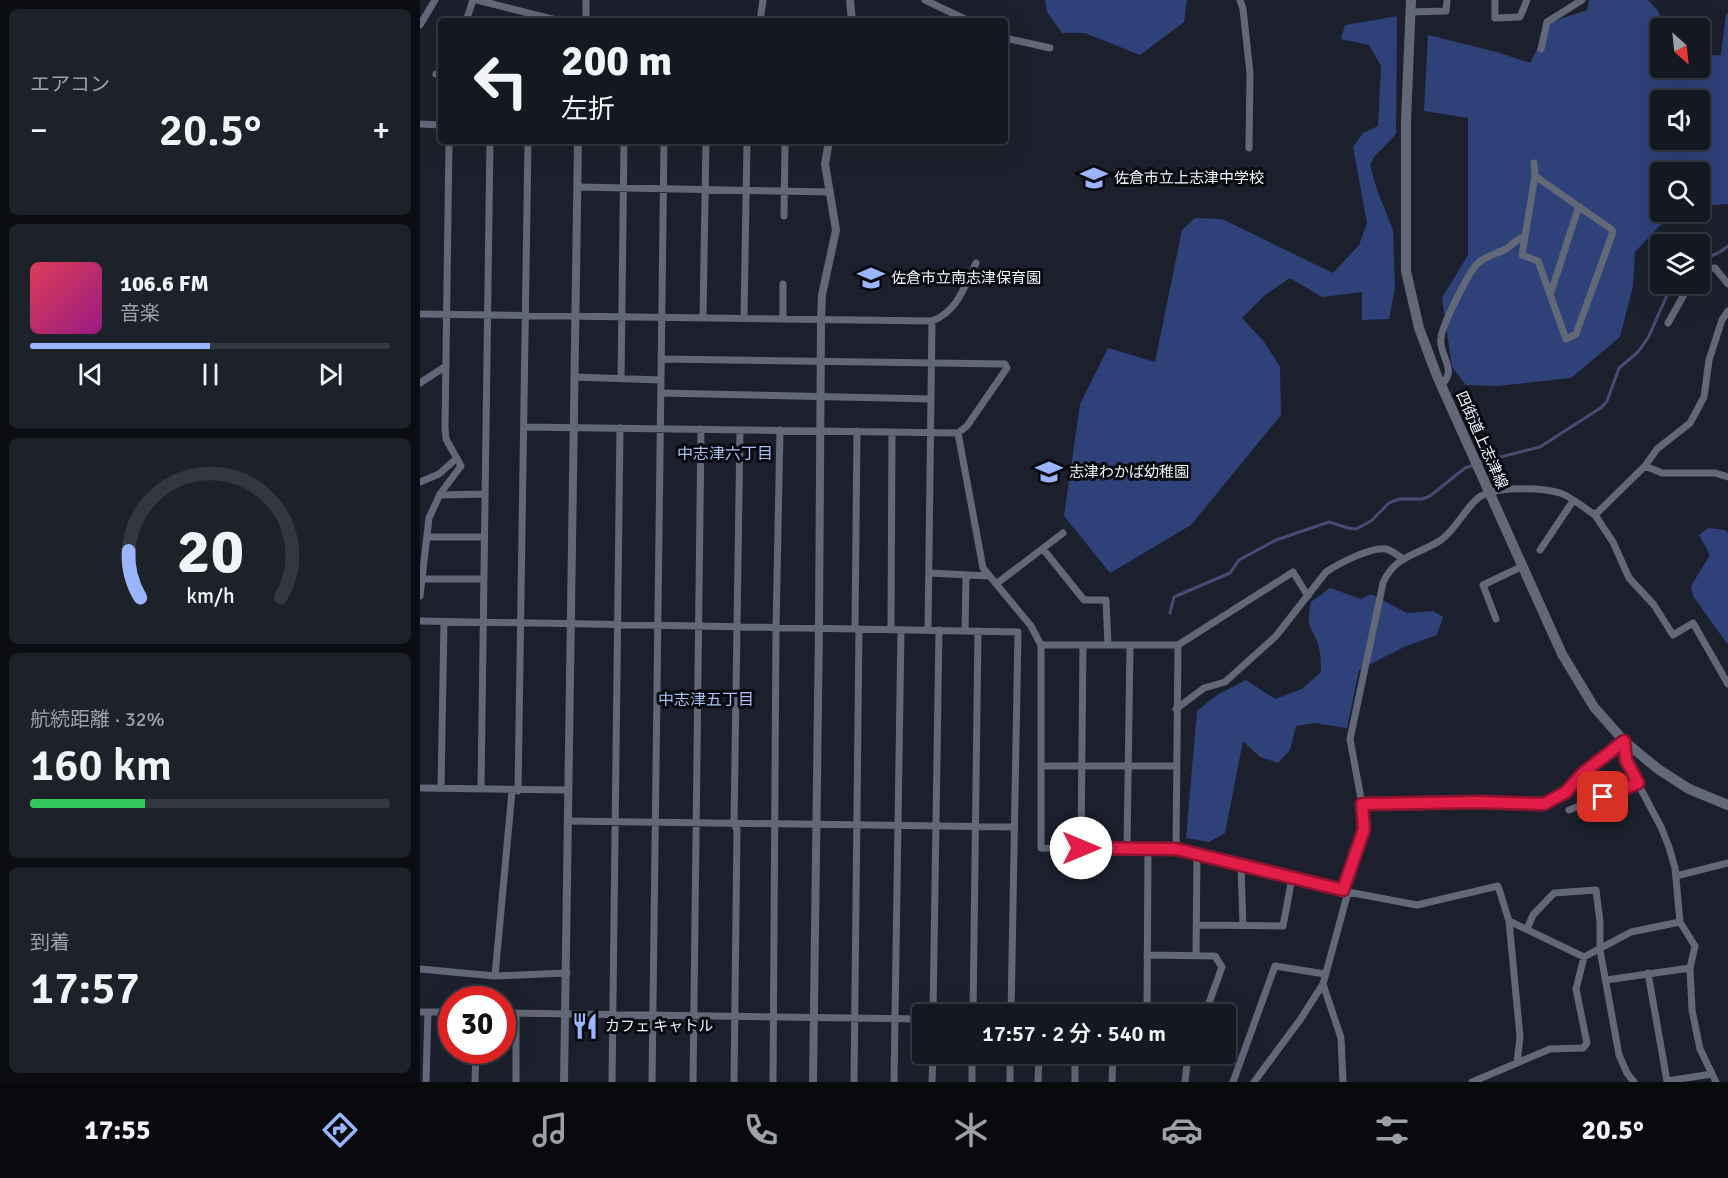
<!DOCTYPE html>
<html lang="ja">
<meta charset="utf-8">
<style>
:root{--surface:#141821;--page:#1d212a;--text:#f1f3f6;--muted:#9da0a5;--line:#33373f;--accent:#9ab5fd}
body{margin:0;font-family:Signika,"Noto Sans JP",sans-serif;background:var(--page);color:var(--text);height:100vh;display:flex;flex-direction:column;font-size:22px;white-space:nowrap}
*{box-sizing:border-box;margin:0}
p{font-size:20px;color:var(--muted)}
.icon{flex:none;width:33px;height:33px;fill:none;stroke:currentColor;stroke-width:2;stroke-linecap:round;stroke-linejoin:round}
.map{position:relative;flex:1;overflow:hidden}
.panel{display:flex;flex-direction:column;gap:9px;padding:9px;background:#0b0d12;width:420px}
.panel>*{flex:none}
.guide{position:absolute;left:18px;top:18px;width:570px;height:126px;border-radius:6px;box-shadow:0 6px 24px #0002,0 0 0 2px var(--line);background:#141821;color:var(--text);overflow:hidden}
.needle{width:39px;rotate:153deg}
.buttons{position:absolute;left:1230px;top:18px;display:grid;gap:12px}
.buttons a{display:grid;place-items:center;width:60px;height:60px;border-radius:6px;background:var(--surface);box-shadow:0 6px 24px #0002,0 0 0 2px var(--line);font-size:30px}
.speed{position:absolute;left:18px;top:986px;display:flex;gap:12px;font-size:30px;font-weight:700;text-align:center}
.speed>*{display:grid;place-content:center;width:78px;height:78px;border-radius:50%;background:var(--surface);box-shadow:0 6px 24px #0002,0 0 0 2px var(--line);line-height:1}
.speed .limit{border:9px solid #d22;background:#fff;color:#111}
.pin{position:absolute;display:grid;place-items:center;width:51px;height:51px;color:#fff;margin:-26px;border-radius:12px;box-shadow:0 3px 9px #0006}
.me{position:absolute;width:66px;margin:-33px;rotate:90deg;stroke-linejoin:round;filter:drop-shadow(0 0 4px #0008)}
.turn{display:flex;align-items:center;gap:21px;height:126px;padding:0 24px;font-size:27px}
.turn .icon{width:78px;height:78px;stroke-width:2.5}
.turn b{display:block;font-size:42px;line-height:51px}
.big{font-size:45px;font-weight:600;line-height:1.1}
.panel .tile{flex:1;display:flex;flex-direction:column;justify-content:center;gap:9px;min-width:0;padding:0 21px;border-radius:9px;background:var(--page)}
.panel .dial{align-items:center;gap:0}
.dial svg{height:156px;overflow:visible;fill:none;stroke:var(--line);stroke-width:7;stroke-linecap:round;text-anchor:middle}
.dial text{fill:var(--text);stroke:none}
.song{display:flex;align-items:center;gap:18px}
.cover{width:72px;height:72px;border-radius:9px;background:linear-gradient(135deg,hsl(350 70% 55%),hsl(310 70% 35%))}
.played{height:6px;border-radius:3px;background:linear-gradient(90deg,var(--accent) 50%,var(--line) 50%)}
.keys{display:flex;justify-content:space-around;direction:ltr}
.heat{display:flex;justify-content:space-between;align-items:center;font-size:33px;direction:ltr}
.charge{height:9px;border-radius:4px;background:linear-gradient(90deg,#34c759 32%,var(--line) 0)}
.trip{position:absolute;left:492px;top:1004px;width:324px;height:60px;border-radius:6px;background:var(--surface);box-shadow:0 6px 24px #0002,0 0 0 2px var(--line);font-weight:600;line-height:60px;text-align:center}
.tab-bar{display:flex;height:96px;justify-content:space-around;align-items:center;background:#080a0d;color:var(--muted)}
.tab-bar .icon{width:42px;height:42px}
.tab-bar .selected{color:var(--accent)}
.tab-bar b{font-size:27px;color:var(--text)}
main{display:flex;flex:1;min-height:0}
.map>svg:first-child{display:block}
.forest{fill:#2e4179;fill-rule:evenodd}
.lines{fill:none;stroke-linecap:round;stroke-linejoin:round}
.stream{stroke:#4a4b72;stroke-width:3}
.minor{stroke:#626877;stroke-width:7}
.tertiary{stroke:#626877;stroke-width:8}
.secondary{stroke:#626877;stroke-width:10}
.route-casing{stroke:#92132f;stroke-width:15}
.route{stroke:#e11d48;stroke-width:10}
.labels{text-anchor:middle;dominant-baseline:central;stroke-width:6;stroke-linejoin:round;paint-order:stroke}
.poi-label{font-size:15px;fill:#f1f5fe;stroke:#080a0f;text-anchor:start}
.street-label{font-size:15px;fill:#f1f5fe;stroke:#080a0f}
.neighbourhood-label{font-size:16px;fill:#aabff5;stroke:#080a0f}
</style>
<main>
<section class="panel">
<div class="tile"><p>エアコン</p>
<div class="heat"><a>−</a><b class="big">20.5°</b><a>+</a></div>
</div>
<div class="tile">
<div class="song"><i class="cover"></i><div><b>106.6 FM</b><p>音楽</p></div></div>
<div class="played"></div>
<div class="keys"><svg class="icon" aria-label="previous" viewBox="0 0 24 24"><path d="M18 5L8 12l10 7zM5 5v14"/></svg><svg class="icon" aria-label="pause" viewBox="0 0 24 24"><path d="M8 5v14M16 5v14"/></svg><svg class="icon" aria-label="next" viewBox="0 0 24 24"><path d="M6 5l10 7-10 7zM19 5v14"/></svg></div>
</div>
<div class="tile dial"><svg viewBox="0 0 100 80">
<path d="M14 69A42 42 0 1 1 86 69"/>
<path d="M14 69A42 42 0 0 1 8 45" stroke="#9ab5fd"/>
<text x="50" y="56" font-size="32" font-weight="700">20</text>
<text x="50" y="72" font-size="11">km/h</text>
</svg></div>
<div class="tile"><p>航続距離 · 32%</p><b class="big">160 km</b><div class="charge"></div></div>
<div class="tile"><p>到着</p><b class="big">17:57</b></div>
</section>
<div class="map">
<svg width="1308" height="1082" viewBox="0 0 1308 1082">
<rect width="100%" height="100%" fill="#1b202c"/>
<path class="forest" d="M625 0H767L764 22 720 55 665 33H642L627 12Z
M1169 0H1228L1238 11 1244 28H1240V68H1280V56L1301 55 1306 15 1308 13V204L1280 206V172H1240V212H1257L1252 213 1215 252 1213 286 1200 337 1151 378 1078 386 1046 385 1032 367 1022 298 1048 255V118L1004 111 1008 35 1077 52 1110 63 1131 22 1167 10ZM1240 100H1280V140H1240Z
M977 16 976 134 954 157 950 165 957 190 973 230 975 288 969 319 942 320V292L902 297 870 278 844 296 822 318 845 343 860 367 861 415 771 525 690 573 644 516 660 404 688 348 735 362 762 230 775 218 802 219 913 273 939 245 947 223 933 147 943 133 958 126 961 66 949 45 921 39 925 25Z
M1288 528 1304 530 1308 532V645L1273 596 1271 586 1290 555 1279 535Z
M910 588 941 599 951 594 987 613 1013 611 1023 617 1017 635 984 647 939 670 927 728 895 723 876 726 870 750 858 763 840 757 823 741 805 833 789 842 766 838 777 711 797 695 826 680 855 699 882 689 901 672C901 665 901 655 899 648 893 625 885 631 891 602Z"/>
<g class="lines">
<path class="stream" d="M1280 261 1300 252 1308 246
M1060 462 1120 447 1182 407 1187 401 1199 368 1218 352 1228 338 1252 284
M750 613 754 597 810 573 819 560 856 540 909 522 928 528 936 529 951 521 969 503 979 499H1002L1010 496 1045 468 1054 465"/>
<path class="minor" d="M57 0 140 21
M505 0 549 21
M820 0 823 9 830 73 829 148
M1075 0V18L1100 17 1107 0
M990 12 1026 11 1027 0
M46 21 53 0
M166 21V0
M340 21 343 0
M0 25 15 0
M585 38 630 48
M1121 49 1127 22 1162 0
M16 74 21 75
M0 124 21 125
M1114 163 1115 176 1191 229 1193 232 1156 334 1146 339 1118 261 1102 255 1115 176
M157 187 410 192
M364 216 365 141
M1280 273 1286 269 1295 268 1308 284
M1131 292 1159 206
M0 314 512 321C538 311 544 287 556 263
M283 317 286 141
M324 318 327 141
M363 318V284
M1248 323 1270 284
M154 377 241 380
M201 379 204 141
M0 383 26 366
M1021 385C1039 370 1018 355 1021 338 1022 325 1048 274 1057 264 1065 256 1076 254 1086 249 1093 245 1096 238 1105 237
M241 393 511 399
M104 427 538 433 547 426 587 368 585 364 241 359
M538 433 563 568 611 626 621 645V848L756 849 928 892 997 905 1078 886 1089 921 1100 1037 1097 1063
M1225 466 1242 473H1295L1308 477
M0 482 19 474 37 458
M21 495 64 494
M1175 515 1193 542 1209 578 1234 605 1253 635 1273 623 1308 684
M8 537H64
M623 549 664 600H686L688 645
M1120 550 1153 501
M509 573 569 576
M3 579H64
M576 584 643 533
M0 596 9 518 20 494 41 466 26 439 25 428 29 141
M1076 619 1063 585 1103 566
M0 621 598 632 591 1014
M435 629 437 431
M471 630 472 432
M508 630 512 321
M545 631 546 576
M621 645H758L756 849
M758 645 873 572 888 596
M756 709 784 688 805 682 856 636 906 572C918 564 952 546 966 549 971 550 979 556 983 559
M1204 741 1206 761 1241 827 1249 847 1255 868 1260 922 1275 946 1270 968 1272 1010 1280 1049 1296 1082
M621 766H756
M0 788 147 790
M21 788 24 622
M61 789 70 141
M98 791 108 141
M942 804 1057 802 1124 804 1146 792 1162 774 1204 741
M1149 810 1218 783
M148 821 593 827
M661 848 663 645
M707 848 710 645
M821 867 823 925
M1256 876 1308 863
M923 890 944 829 942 804 930 739 963 583C975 555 998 555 1021 540 1036 529 1044 510 1058 498 1074 486 1121 487 1140 493 1150 496 1166 509 1175 515L1225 466 1237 449 1270 423 1284 397 1289 360 1302 320 1308 311
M1089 921 1164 957
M776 925 863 926 872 878
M1107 929 1113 915 1134 893 1176 890 1180 922V950L1199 1055 1207 1073 1214 1082
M727 955 795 956 802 967 785 1014
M776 955 777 854
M0 969 75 976 147 973
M1228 973 1247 1081 1292 1074
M75 976 92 791
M1186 980 1270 968
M903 984 921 1038 923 1082
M0 1012H32
M82 1013 502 1019
M513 1014 519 630
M553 1014 558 631
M727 1014 728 849
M6 1082 8 1012
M55 1082 56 1050
M96 1082V1013
M192 1082 200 428
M232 1082 244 141
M273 1082 281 429
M314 1082 317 830 314 823 320 430
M353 1082 356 628 360 430
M434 1082 439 629
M474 1082 481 630
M512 1082 513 1053
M552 1082V1053
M590 1082V1053
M618 1082 619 1053
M655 1082V1053
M692 1082 693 1053
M765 1082 767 1064 771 1053
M813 1082 855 966 905 974
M834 1082 880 1020 903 984 928 892
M1052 1082 1130 1049 1163 1048 1167 1043 1156 989 1164 957 1211 932 1260 922"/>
<path class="tertiary" d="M430 0 432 21
M144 1082 158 141
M393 1082 399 628 401 319 402 295 416 230 405 164 409 141"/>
<path class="secondary" d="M991 0 986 121V271L999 328 1017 376 1142 654 1174 707 1204 741 1238 769 1269 789 1308 805"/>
</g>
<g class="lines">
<defs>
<path id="route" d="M661 848 756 849 923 890 944 829 942 804 1057 802 1124 804 1146 792 1162 774 1204 741 1206 760 1218 783 1183 797"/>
</defs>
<use href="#route" class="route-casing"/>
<use href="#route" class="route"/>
</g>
<defs>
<symbol id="school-bare" viewBox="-9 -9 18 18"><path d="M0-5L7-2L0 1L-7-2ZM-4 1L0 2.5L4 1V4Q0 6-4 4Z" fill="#9ab5fd" stroke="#080a0f" stroke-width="2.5" paint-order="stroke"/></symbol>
<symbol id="restaurant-bare" viewBox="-9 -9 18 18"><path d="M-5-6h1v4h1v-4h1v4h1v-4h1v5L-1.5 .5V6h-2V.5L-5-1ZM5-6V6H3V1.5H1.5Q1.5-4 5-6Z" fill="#9ab5fd" stroke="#080a0f" stroke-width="2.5" paint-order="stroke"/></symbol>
</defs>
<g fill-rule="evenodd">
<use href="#school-bare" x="655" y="159" width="38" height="38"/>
<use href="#school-bare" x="432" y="259" width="38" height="38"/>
<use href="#school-bare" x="610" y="453" width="38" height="38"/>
<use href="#restaurant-bare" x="146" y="1007" width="38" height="38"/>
</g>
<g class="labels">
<g class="poi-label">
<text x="694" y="178">佐倉市立上志津中学校</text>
<text x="471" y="278">佐倉市立南志津保育園</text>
<text x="649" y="472">志津わかば幼稚園</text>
<text x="185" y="1026">カフェ キャトル</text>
</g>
<g class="street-label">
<text transform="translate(1062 440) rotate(66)">四街道上志津線</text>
</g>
<g class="neighbourhood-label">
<text x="305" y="454">中志津六丁目</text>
<text x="286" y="700">中志津五丁目</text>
</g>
</g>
</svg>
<div class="buttons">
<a><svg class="needle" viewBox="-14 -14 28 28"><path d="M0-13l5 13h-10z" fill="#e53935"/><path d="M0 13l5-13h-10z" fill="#9da0a5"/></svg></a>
<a><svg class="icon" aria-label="sound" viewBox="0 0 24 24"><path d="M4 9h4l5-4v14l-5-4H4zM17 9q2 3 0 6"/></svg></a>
<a><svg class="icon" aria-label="search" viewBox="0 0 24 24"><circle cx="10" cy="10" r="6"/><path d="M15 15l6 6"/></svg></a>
<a><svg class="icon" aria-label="layers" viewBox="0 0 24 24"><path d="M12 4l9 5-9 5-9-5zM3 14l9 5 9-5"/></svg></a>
</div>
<div class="speed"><div class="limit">30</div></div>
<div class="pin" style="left:1183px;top:797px;background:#d93025"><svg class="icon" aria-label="arrive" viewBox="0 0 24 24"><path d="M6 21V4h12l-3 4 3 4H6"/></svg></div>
<svg class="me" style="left:661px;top:848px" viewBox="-20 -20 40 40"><circle r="19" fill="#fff"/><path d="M0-13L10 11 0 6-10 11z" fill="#e11d48"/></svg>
<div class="trip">17:57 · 2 分 · 540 m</div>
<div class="guide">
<div class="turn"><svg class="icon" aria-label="left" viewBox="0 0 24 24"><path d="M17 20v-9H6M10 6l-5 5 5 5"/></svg><div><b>200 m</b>左折</div></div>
</div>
</div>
</main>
<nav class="tab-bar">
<b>17:55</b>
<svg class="icon selected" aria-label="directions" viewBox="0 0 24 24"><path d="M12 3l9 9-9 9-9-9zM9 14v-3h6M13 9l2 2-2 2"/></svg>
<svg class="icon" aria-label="music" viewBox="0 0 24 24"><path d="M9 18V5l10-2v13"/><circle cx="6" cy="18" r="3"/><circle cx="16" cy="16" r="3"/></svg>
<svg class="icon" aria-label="phone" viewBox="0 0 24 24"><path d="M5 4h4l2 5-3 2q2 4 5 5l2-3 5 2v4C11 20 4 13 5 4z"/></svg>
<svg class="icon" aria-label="climate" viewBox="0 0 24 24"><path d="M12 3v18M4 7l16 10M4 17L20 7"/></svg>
<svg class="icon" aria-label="car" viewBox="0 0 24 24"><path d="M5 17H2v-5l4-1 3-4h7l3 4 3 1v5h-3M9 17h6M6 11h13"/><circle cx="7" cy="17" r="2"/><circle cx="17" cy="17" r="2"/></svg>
<svg class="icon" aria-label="filters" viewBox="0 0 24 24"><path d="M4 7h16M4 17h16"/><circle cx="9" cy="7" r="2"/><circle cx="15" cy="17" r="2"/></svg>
<b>20.5°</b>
</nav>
